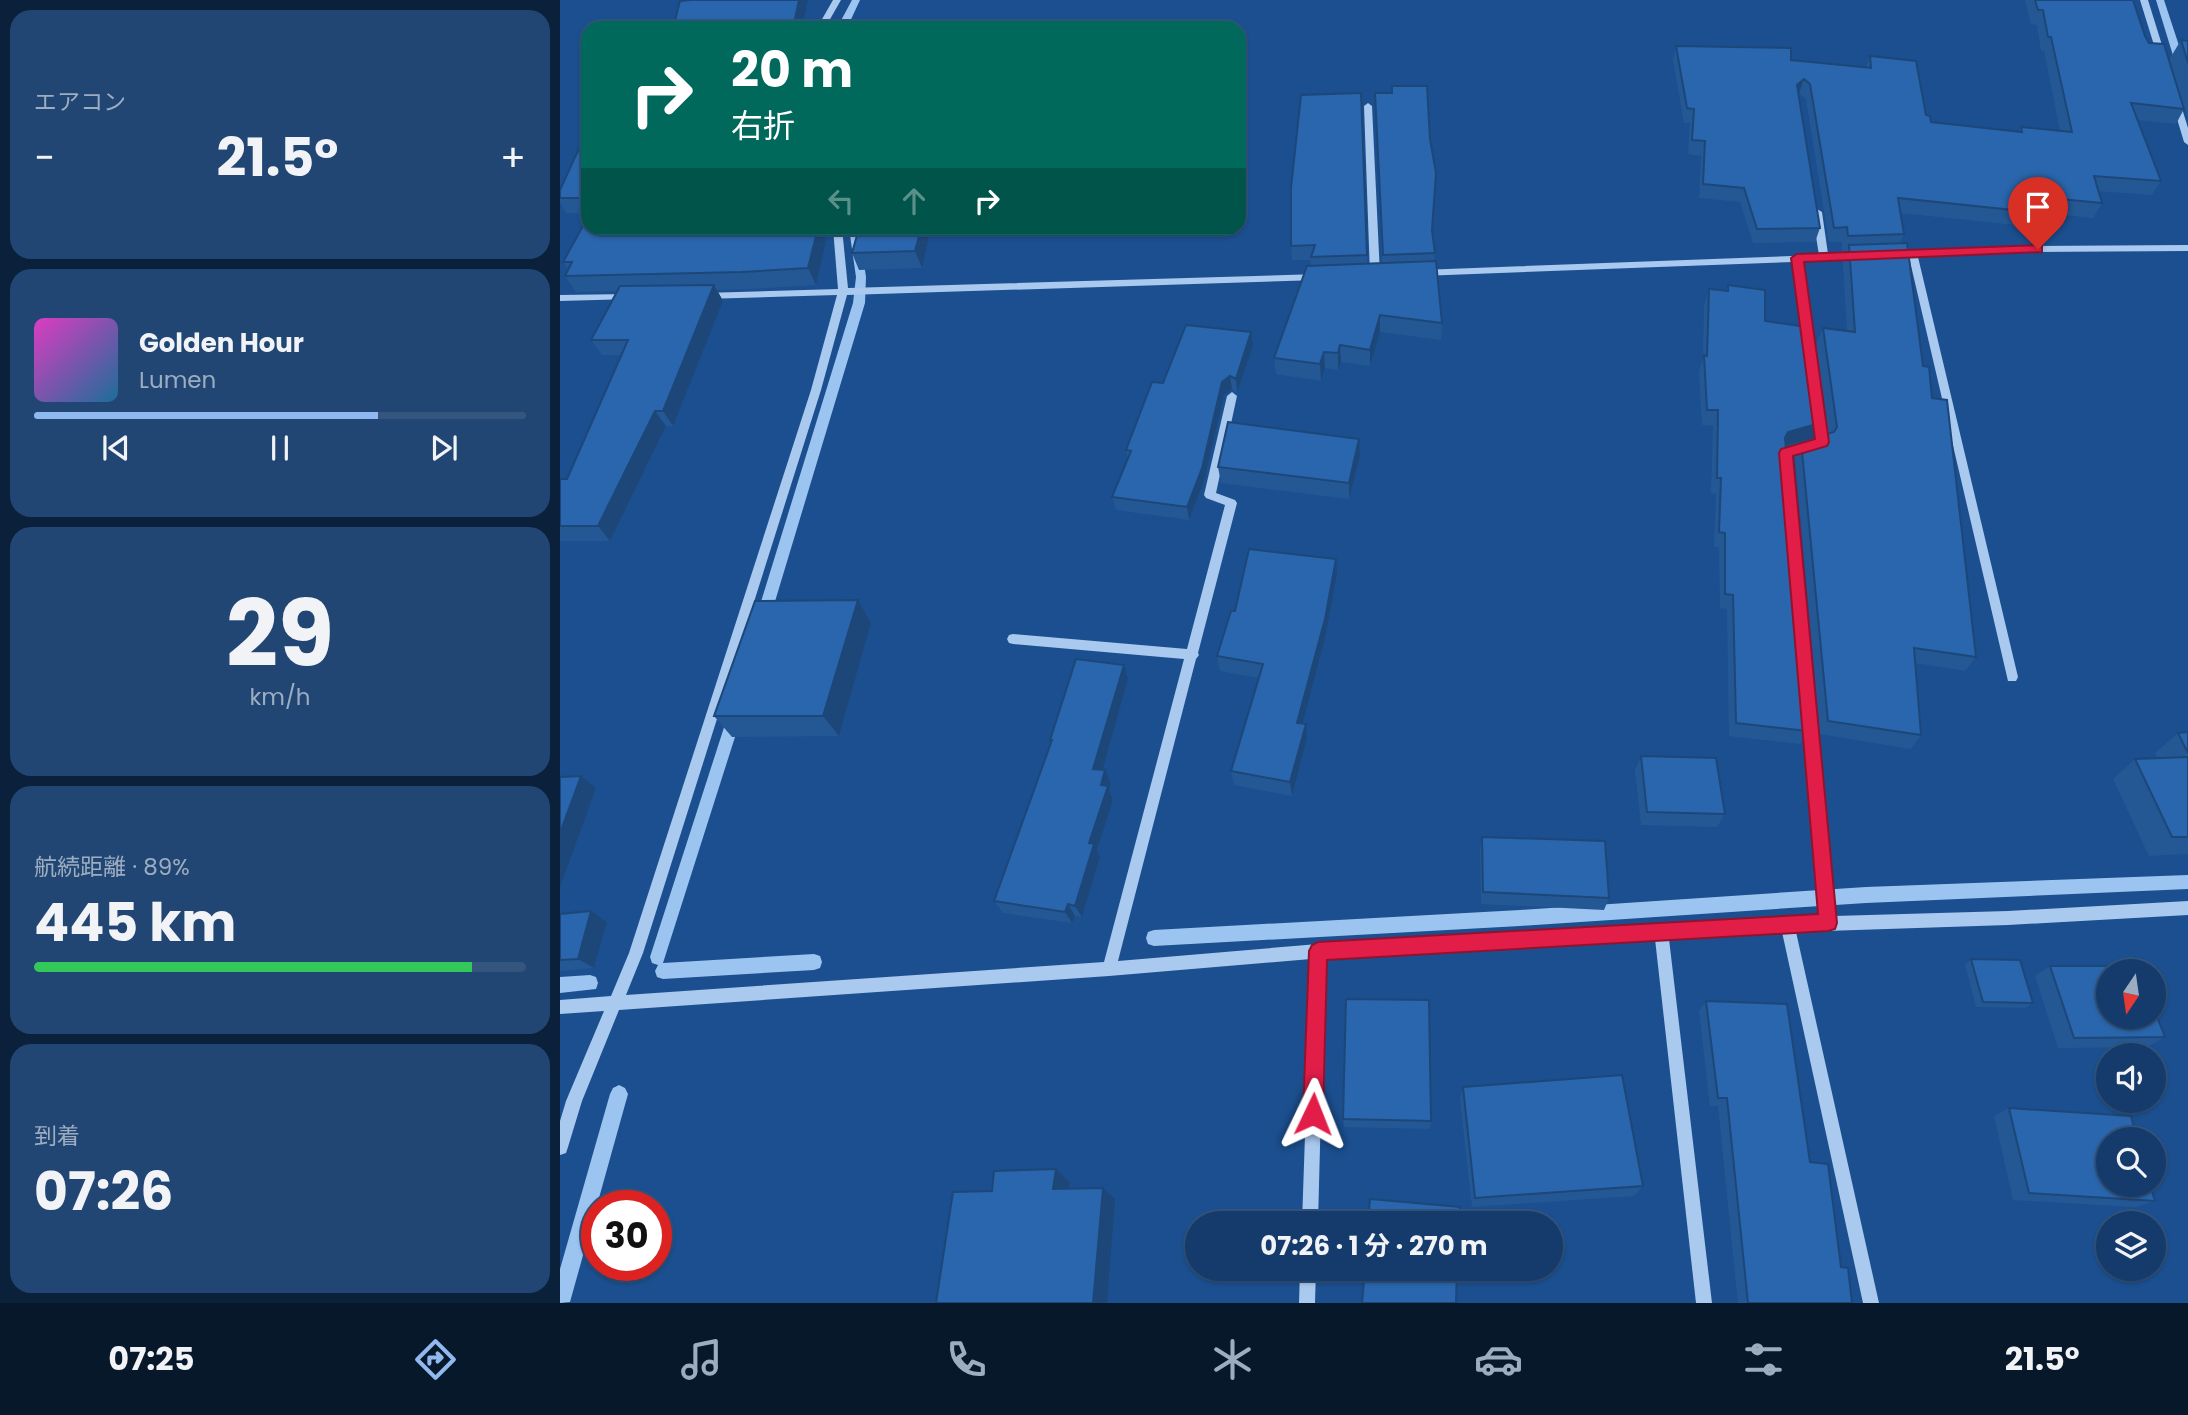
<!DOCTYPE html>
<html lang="ja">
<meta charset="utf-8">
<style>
:root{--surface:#143b6b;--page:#214673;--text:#f1f3f6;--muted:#9dadc1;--line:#33557e;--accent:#90b9f0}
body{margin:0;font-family:Poppins,"Noto Sans JP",sans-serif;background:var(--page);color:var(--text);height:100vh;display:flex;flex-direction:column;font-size:26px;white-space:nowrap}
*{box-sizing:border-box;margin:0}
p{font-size:23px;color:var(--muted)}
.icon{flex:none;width:38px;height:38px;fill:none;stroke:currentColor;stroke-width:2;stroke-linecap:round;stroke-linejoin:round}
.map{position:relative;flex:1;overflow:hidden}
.sheet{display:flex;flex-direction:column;gap:10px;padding:10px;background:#0b203b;width:560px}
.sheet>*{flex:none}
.banner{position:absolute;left:21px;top:21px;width:665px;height:214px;border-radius:21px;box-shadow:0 2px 5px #0004,0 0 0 2px var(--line);background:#00695c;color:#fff;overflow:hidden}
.needle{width:46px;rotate:193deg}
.controls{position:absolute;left:1536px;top:959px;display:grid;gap:14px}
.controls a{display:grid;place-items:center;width:70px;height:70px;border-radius:50%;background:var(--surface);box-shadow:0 2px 5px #0004,0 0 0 2px var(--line);font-size:35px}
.speed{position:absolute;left:21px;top:1190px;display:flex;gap:14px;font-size:35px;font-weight:700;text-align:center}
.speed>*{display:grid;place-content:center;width:91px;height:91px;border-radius:50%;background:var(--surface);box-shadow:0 2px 5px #0004,0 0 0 2px var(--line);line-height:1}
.speed .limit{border:10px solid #d22;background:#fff;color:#111}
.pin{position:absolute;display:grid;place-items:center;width:60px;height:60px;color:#fff;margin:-72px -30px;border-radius:50% 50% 50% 0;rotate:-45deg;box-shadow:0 0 7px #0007}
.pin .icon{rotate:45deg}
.me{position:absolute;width:77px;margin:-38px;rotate:2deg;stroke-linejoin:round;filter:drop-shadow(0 0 5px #0008)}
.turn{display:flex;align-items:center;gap:24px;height:147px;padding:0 35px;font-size:32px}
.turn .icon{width:91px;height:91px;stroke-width:2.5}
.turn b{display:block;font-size:49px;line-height:60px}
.lanes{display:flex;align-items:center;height:66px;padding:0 35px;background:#0003;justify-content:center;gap:35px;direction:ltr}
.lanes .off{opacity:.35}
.big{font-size:52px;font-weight:700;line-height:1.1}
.sheet .card{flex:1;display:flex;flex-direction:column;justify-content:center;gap:10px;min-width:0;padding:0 24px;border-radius:21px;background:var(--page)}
.sheet .dial{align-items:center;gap:0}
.dial b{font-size:91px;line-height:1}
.song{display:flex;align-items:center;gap:21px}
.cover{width:84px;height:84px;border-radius:10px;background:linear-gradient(135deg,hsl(310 70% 55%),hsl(200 70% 35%))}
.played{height:7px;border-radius:4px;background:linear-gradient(90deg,var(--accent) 70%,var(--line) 70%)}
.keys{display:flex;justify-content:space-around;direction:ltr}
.heat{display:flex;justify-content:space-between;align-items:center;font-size:38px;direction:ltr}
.charge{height:10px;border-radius:5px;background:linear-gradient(90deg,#34c759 89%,var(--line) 0)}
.trip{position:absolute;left:625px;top:1211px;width:378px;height:70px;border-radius:35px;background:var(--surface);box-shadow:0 2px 5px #0004,0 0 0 2px var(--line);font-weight:700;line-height:70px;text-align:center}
.dock{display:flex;height:112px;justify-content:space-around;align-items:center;background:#08182b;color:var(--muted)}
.dock .icon{width:49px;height:49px}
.dock .selected{color:var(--accent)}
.dock b{font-size:32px;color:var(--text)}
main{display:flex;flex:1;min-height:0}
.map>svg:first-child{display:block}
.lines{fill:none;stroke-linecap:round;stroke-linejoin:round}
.stream{fill:#9cc4f0;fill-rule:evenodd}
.minor{fill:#a9c9ee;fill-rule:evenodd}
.wall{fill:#245895}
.shaded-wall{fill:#1d4779}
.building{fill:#2a66ad;stroke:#1d4779;stroke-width:2}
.route{fill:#e11d48;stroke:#92132f;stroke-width:2}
</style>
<main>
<section class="sheet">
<div class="card"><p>エアコン</p>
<div class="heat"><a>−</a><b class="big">21.5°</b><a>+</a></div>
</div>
<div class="card">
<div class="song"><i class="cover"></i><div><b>Golden Hour</b><p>Lumen</p></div></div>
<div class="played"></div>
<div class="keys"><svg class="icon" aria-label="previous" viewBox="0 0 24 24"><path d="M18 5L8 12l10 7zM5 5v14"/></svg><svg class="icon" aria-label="pause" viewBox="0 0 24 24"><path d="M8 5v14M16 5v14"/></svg><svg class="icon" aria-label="next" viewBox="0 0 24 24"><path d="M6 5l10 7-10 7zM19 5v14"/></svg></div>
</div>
<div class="card dial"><b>29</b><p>km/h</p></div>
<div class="card"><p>航続距離 · 89%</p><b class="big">445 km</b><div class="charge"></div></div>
<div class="card"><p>到着</p><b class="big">07:26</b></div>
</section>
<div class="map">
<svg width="1628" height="1303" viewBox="0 0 1628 1303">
<rect width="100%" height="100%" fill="#1b4f8f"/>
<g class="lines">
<path class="stream" d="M292 0H300L287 28H277Z
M1596 0H1604L1628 73V91L1623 88Z
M289 228H299L306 277 305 303 210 618 208 622H198L196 618 293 303 296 277Z
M175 709 180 711 182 715 103 963 254 954 260 956 262 962 260 968 254 970 103 979 97 977 95 971 98 965 92 963 90 957 168 715 170 711Z
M1628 875V889L1306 903 960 926 594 946 588 944 586 938 588 932 594 930 960 910 1306 887Z
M30 975 36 977 38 983 36 989 0 993V977Z
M59 1085 65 1088 68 1094 10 1302 0 1303V1269L50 1094 53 1088Z"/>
<path class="minor" d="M273 0H281L265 28H257Z
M1580 0H1588L1606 58 1605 60 1598 58Z
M1613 100 1620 102 1628 128V145L1624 142 1612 102Z
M808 103 812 106 820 275 815 278 810 275 804 106Z
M1257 209 1262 212 1268 254 1301 253 1306 256 1301 259 1242 261 1254 341 1249 344 1244 341 1233 262 861 276 856 273 861 270 1259 255 1252 212Z
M273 228H282L288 288 759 274 764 277 759 280 287 295 261 390 83 953 66 995 544 962 624 659 453 644 449 643 447 639 449 635 453 634 627 649 665 505 646 498 644 495 667 396 672 392 677 396 656 493 675 500 677 503 638 653 639 655 636 659 558 961 758 944 1260 917 1221 453 1222 450 1256 440 1253 408 1258 404 1263 408 1267 442 1266 445 1232 455 1274 916 1448 911 1628 901V915L1448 925 1236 932 1319 1303H1303L1222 932 1109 939 1152 1303H1136L1095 939 765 958 758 1223H742L751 959 549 976 59 1010 22 1101 8 1147 6 1153 0 1155V1121L6 1101 44 1011 0 1014V1000L51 996 69 953 251 390 277 295 144 299 139 296 144 293 278 289Z
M1628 245V251L1454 252 1358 257 1458 677 1456 681H1448L1349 257 1333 258 1328 255 1333 252 1454 246Z
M70 294 73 295V299L0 301V295Z
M740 1269H756L755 1303H739Z"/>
</g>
<path class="wall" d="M1465 0H1573L1585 36 1624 109 1616 124 1577 120 1601 181 1592 195 1538 191 1542 203 1533 218 1463 211 1456 225 1340 213 1344 234 1340 243 1363 366 1372 398 1416 657 1405 671 1355 663 1361 735 1351 749 1260 734 1235 457 1241 442 1225 446 1250 718 1247 722 1248 731 1240 744 1169 736 1167 609 1160 608 1159 547H1154L1156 494 1151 493 1153 426 1142 425 1139 371 1143 359 1144 305 1149 289 1166 291 1168 285 1205 321 1253 438 1268 434 1256 344 1263 328 1287 331 1283 262 1287 251H1282V242H1269L1246 99 1239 93 1260 228 1255 242 1193 243 1180 202 1139 198 1141 156 1128 154 1130 123H1124L1113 60 1116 46 1231 60 1306 68 1310 56 1371 122 1459 131 1461 127 1500 131 1484 51H1481L1477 25 1471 24Z
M1621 40 1628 41V119L1609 60Z
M801 93 807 264 822 263 815 93 872 231 875 253 874 262 882 323 881 340 820 332 810 366 781 362 778 370 765 368 761 381 716 374 714 358 751 266V260H732L731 246Z
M28 133V213H6L0 203V190Z
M28 228H181L180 231 224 228H260L266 241 256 285 191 289 157 290 163 301 113 426H106L50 541H0V479H7L61 355H42L31 340 57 291 16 292 5 276 8 269 3 262Z
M299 228H371L362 268 299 270 292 253Z
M693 346 677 393 672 389 664 395 644 481 629 520 556 510 552 497 568 459 566 450 603 383Z
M800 456 789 499 661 483 658 467Z
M777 574 766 634 742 723 747 738 732 796 674 785 671 771 699 678 660 671 657 656 675 611Z
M298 600 311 623 279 736 172 737 154 716Z
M568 679 542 770 551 784 549 790 553 800 537 850 540 857 522 917 515 916 512 923 443 913 434 901 491 743 490 740Z
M1628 732V854L1589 856 1553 779 1575 759 1597 758 1595 753 1618 733Z
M1081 756 1165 814 1157 827 1081 825 1075 770Z
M922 837 1049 898 1044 910 921 904 920 849Z
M31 911 47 922 34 968 0 971V914Z
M1411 959 1473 1003 1465 1008 1416 1007 1405 965Z
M1490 966 1605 1037 1587 1047 1498 1048 1475 976Z
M1146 1001 1250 1162 1292 1303H1178L1158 1106H1150L1139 1011Z
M903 1087 1083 1186 1074 1196 912 1207 900 1099Z
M1449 1108 1595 1201 1575 1207 1453 1200 1434 1116Z
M783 1119 871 1121 870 1129 784 1127Z"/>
<path class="shaded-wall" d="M239 0H248L242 28H233Z
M1244 79 1239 93 1232 99 1237 85Z
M167 228H181L175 248 166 232Z
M258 228H260L266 241 256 285 248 268Z
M361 228H371L362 268 355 251Z
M154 285 163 301 113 426 103 411Z
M820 315V332L810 366V350Z
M691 332 693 346 677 393 676 379Z
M780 345 781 362 778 370V353Z
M764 352 765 368 761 381 760 364Z
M670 376 672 389 664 395 644 481 629 520 627 507 662 382Z
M95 411 106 426 50 541 38 526Z
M1260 423 1253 438 1221 447 1228 432Z
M799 439 800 456 789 499V483Z
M776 559 777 574 766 634 739 737 737 723Z
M298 600 311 623 279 736 263 716Z
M564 665 568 679 539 782 533 769Z
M746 724 747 738 732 796 730 782Z
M545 770 551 784 549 790 553 800 537 850 540 857 522 917 515 906 541 785Z
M21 776 36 788 0 887V833Z
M508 904 515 916 512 923 505 912Z
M31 911 47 922 34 968 18 959Z
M496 1169 510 1182 507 1201 493 1189Z
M543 1188 555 1199 547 1303H533Z"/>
<path class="building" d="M131 0H239L233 28H113L120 1Z
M1475 0H1573L1585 36 1589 43 1604 44 1624 109 1571 103 1601 181 1534 176 1542 203 1460 195 1463 211 1338 198 1344 234 1288 236 1287 227 1274 228 1250 84 1244 79 1237 85 1260 228 1197 229 1184 188 1143 184 1145 141 1132 140 1134 109 1127 108 1116 46 1231 48V60L1311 68 1310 56 1356 61 1366 115 1370 116 1371 122 1462 132 1461 127 1512 132 1491 37H1488L1483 10H1478Z
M1621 40 1628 41V63Z
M832 86H867L870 139 876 173 872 230 875 253 823 255 815 93H832Z
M801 93 807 255 751 257 755 245 731 246V188L741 95Z
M26 133H28V198H0V190Z
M28 217V228H167L166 232 224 228H258L248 268 182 272 5 276 12 262H3Z
M299 228H361L355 251 292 253Z
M1347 243 1363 366 1369 367 1372 398 1387 400 1416 657 1354 648 1361 735 1268 721 1241 441 1274 432 1277 427 1263 328 1295 332 1289 245Z
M876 261 882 323 820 315 810 350 780 345 778 353 764 352 760 364 714 358 747 266Z
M154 285 103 411H95L38 526H0V479H7L68 340H31L60 286Z
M1168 285 1205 290V321L1247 327 1260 423 1228 432 1225 438 1250 718H1247L1248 731 1176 723 1173 595 1165 594V533L1159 532 1161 478H1157L1158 410H1147L1144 355 1147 356 1149 289 1168 291Z
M626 325 691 332 676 379 670 376 662 382 642 468 627 507 552 497 571 451 566 450 592 382 603 383Z
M668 422 799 439 789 483 658 467Z
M689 549 776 559 765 619 737 723 746 724 730 782 671 771 703 664 657 656 671 611H675Z
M298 600 263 716H154L195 601Z
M516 659 564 665 533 769 545 770 541 785 548 786 529 843 534 844 515 906 508 904 505 912 434 901 492 740H490Z
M1628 732V753L1618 733Z
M1081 756 1156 758 1165 814 1087 812Z
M1628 757V837H1612L1575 759Z
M21 776 0 833V777Z
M922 837 1045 841 1049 898 923 892Z
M31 911 18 959 0 960V914Z
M1411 959 1460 960 1473 1003 1423 1002Z
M1490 966H1578L1580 971H1549V1017H1594V1009L1605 1037 1514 1038Z
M786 999 869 1000 871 1121 783 1119Z
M1146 1001 1227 1004 1250 1162 1268 1164 1281 1267 1288 1268 1292 1303H1188L1167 1098H1158Z
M1062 1075 1083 1186 915 1198 903 1087Z
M1449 1108 1571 1116 1577 1139H1549V1185H1590L1595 1201 1469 1193Z
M496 1169 493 1189 543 1188 533 1303H376L393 1192 432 1191 434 1171Z
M810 1199 900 1207 899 1223H808Z
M805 1269H897L896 1303H802Z"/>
<path class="route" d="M1478 245 1482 246V252L1244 262 1269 442 1267 446 1233 456 1277 923 1275 929 1268 931 767 960 763 1114 760 1122 753 1124 746 1122 743 1114 749 951 752 945 758 942 1258 914 1219 453 1221 449 1255 439 1231 258 1237 254Z"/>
</svg>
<div class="controls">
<a><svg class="needle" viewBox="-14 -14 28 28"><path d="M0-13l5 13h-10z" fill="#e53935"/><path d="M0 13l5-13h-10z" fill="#9dadc1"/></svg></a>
<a><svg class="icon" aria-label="sound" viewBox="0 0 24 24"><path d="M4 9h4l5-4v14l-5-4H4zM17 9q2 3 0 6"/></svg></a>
<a><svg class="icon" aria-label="search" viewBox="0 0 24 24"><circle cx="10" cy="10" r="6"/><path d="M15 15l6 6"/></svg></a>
<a><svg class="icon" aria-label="layers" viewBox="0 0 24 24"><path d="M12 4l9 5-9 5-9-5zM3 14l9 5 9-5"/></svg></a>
</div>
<div class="speed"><div class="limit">30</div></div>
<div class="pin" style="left:1478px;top:249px;background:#d93025"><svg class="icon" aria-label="arrive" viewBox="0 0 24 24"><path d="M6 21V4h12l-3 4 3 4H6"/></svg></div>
<svg class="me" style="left:753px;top:1114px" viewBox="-20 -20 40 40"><path d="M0-17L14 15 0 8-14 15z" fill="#e11d48" stroke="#fff" stroke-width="4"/></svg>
<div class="trip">07:26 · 1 分 · 270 m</div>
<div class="banner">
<div class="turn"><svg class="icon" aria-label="right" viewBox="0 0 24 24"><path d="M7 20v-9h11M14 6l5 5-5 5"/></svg><div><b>20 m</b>右折</div></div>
<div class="lanes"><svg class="icon off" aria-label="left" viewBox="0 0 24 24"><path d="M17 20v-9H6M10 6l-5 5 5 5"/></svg><svg class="icon off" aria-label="ahead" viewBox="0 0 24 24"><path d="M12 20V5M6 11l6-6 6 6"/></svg><svg class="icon" aria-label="right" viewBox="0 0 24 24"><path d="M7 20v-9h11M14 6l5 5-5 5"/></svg></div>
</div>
</div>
</main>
<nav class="dock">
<b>07:25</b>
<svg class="icon selected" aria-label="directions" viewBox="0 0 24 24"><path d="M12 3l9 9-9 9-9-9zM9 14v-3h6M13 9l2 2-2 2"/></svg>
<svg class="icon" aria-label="music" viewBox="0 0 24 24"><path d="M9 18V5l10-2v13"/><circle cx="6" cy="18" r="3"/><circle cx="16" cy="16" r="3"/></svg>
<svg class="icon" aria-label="phone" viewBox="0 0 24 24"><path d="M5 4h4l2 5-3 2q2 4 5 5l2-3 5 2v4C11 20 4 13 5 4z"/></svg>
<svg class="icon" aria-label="climate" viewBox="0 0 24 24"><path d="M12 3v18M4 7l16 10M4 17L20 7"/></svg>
<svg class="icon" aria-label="car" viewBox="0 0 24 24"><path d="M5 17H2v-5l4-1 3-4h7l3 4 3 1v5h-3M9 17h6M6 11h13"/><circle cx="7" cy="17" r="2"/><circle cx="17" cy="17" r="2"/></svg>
<svg class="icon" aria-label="filters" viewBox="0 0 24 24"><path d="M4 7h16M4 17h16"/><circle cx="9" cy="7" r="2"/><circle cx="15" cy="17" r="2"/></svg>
<b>21.5°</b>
</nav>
